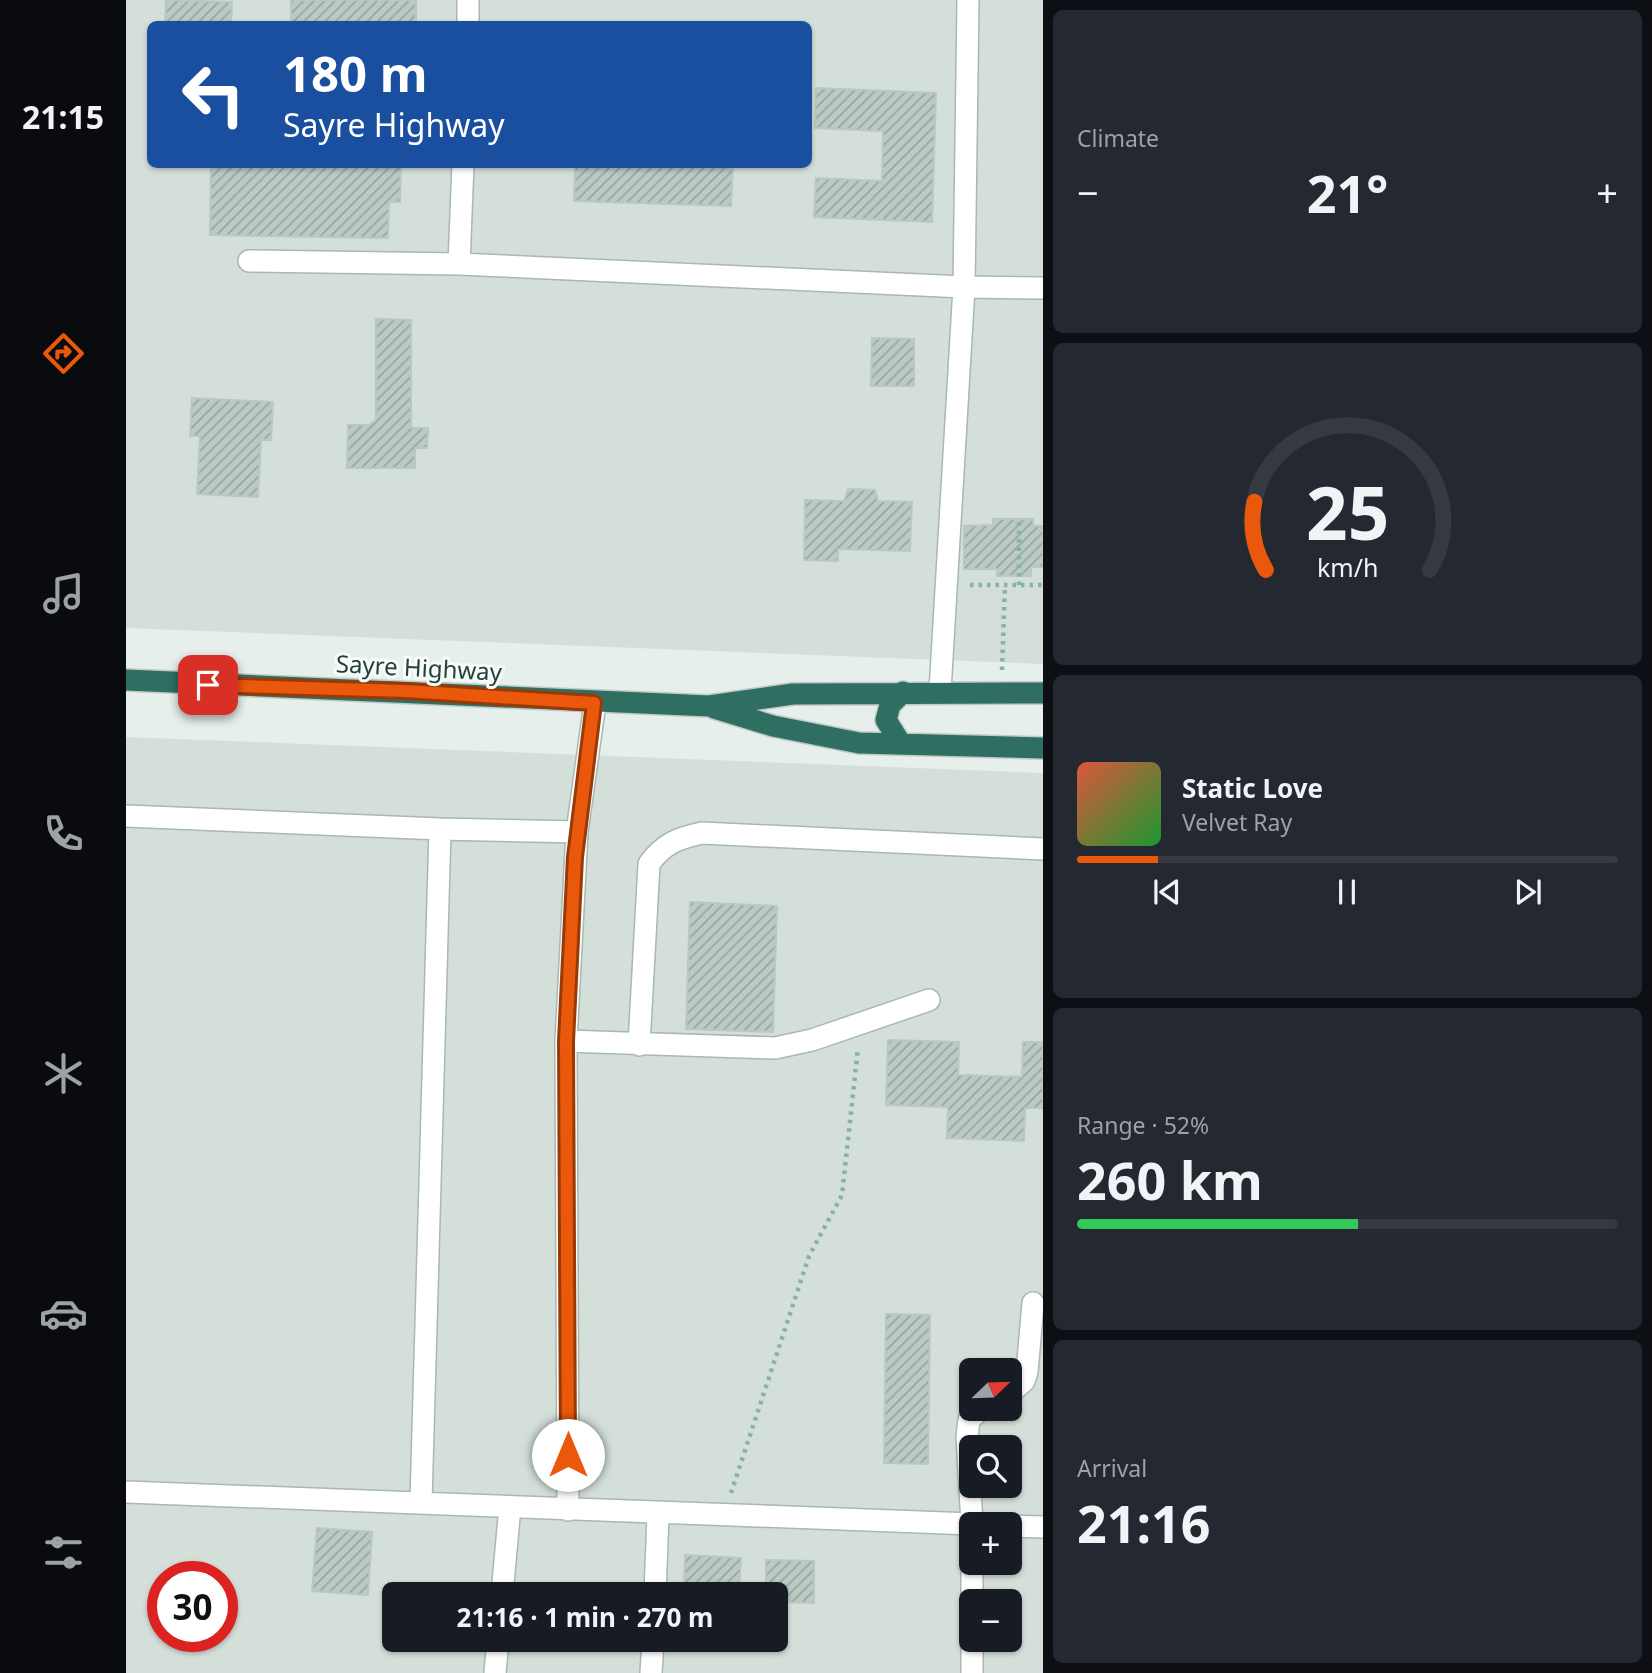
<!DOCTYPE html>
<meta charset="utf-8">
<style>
:root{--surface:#171b24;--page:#242831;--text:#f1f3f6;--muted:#9ea1a6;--line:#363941;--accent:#ea580c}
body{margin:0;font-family:"Noto Sans",sans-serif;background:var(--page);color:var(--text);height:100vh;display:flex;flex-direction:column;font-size:26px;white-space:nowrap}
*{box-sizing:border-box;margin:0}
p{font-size:23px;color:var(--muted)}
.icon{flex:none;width:38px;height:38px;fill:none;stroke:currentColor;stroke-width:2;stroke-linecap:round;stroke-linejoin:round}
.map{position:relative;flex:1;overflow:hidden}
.drawer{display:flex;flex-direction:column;gap:10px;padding:10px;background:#0d0f14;width:609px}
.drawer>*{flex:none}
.banner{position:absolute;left:21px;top:21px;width:665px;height:147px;border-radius:10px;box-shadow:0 2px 5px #0004;background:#1a4fa0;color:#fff;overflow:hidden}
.needle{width:46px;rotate:67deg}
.fabs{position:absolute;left:833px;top:1358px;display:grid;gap:14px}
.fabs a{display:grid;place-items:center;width:63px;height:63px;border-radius:10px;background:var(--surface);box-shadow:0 2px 5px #0004;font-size:35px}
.speed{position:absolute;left:21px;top:1561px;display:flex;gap:14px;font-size:35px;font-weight:700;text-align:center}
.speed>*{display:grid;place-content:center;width:91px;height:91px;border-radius:50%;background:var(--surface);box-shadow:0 2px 5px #0004;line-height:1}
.speed .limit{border:10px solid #d22;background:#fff;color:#111}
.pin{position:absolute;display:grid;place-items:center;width:60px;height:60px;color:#fff;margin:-30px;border-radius:14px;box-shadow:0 4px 10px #0006}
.me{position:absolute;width:77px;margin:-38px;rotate:0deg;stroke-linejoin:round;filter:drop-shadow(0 0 5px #0008)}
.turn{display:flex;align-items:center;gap:24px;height:147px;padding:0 21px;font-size:32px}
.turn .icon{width:91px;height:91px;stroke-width:2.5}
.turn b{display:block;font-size:49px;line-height:60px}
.big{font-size:52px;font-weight:700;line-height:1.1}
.drawer .tile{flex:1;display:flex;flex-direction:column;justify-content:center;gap:10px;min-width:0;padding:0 24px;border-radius:10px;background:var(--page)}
.drawer .dial{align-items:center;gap:0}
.dial svg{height:182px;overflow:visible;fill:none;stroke:var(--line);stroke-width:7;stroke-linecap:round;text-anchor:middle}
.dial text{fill:var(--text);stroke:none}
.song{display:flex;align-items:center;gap:21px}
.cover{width:84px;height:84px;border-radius:10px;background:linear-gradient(135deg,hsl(10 70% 55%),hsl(130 70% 35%))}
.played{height:7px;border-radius:4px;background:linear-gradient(90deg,var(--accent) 15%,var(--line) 15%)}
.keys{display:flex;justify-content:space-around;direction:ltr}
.heat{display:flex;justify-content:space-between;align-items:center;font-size:38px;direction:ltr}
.charge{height:10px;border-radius:5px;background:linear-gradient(90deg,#34c759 52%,var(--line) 0)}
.trip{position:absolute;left:256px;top:1582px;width:406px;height:70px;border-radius:10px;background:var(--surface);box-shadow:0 2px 5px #0004;font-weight:700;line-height:70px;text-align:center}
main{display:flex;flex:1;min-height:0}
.dock{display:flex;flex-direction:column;width:126px;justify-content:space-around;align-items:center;background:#090b0e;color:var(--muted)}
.dock .icon{width:49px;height:49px}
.dock .selected{color:var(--accent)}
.dock b{font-size:32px;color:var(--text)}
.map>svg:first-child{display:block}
.built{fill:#d4dfda;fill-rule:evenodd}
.building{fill:url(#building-hatch);stroke:#b8c9c2;stroke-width:2}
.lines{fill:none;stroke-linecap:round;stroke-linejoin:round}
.minor-casing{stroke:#a8b8b2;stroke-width:24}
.highway-casing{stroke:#c2cac8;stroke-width:24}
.path{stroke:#86b3a5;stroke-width:4.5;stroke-dasharray:3.5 5;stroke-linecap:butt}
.minor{stroke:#fff;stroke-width:21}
.highway{stroke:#2f6f62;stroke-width:21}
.route-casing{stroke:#983908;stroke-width:18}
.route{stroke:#ea580c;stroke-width:12}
.labels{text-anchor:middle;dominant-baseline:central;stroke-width:6;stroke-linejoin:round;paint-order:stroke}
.street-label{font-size:24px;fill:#24423a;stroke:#f7fbf9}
</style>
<main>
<nav class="dock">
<b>21:15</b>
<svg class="icon selected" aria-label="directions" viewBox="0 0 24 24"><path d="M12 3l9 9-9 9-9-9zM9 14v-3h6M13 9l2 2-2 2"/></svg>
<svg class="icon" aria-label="music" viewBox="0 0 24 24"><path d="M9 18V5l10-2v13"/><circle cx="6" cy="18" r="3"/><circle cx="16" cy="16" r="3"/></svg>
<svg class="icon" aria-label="phone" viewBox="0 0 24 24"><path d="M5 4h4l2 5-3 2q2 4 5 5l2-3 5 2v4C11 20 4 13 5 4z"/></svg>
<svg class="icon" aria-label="climate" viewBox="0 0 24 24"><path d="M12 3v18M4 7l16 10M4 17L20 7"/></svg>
<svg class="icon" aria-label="car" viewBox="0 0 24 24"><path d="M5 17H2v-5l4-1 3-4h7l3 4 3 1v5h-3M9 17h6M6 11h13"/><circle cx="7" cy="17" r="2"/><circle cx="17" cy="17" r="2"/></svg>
<svg class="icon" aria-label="filters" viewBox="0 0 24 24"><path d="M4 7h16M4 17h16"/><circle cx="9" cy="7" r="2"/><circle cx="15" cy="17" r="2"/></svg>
</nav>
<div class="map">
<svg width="917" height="1673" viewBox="0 0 917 1673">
<defs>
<pattern id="building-hatch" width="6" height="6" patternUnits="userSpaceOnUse" patternTransform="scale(1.75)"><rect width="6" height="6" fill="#bbcac4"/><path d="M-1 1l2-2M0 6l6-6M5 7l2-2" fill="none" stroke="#98a6a0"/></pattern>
</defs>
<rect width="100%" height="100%" fill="#e6efeb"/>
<path class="built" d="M0 0H917V664L0 628ZM24 24H682V164H24Z
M0 737 917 773V1673H0ZM845 1370H884V1409H845ZM845 1447H884V1486H845ZM845 1524H884V1563H845ZM37 1577H96V1636H37ZM268 1594H649V1640H268ZM845 1601H884V1640H845Z"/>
<path class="building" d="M40 0 106 2 105 24H39Z
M165 0H290V24H165Z
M690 88 810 93 806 222 688 217 690 178 756 181 757 131 689 128Z
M85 164H275L274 202H263L262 238 84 235Z
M449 164H607L605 206 448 201Z
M250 319 285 320V428H302L301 448H289V468H221L222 425H243L250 420Z
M746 338 788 339V386H745Z
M66 398 147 402 145 440H135L132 497 71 494 74 436H64Z
M722 489 749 490 752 501 786 502 784 551 712 549V561L678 560 679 500 718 501Z
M867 519H907V526H917V567H905V576H871V569H838V526L867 525Z
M564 902 651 906 647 1032 560 1029Z
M762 1040 833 1042 832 1075 896 1077 897 1042H917V1108H899L898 1141 821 1138 822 1107 760 1105Z
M760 1314 804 1315 802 1464 758 1463Z
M191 1528 246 1532 242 1595 186 1591Z
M559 1555 615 1558 613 1594H558Z
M640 1560 688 1561V1603L649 1602V1594H640Z"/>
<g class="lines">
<defs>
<path id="minor" d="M342 24V0
M123 261 333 264 838 287 917 288
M333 264 337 164
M814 691 838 287 842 0
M469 703 451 832 440 1041 649 1048 686 1040 803 1000
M0 816 314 829
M440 1041 442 1510
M513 1045 523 864C537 844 552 838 576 833L917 849
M884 1393 898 1381 901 1372 907 1303
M0 1492 846 1524
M295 1502 314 829 451 832
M846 1524 841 1437 843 1420 855 1409
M884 1526 917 1527
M846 1563V1601
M376 1594 384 1507
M529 1594 532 1515
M846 1640V1673
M369 1673 372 1640
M525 1673 527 1640"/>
<path id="highway" d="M0 680 583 706 667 694 917 693
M588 708 647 726 733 743 917 748
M775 744 760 720 764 705 777 692"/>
</defs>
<use href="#minor" class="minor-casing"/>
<use href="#highway" class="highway-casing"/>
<path class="path" d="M844 585H917
M893 585V519
M876 670 879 585
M605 1493 683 1256 716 1195 732 1048"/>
<use href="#minor" class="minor"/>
<use href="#highway" class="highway"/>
</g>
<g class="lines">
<defs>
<path id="route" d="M82 685 279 691 468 703 449 857 440 1041 442 1455"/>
</defs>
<use href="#route" class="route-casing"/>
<use href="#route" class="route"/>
</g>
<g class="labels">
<g class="street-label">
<text transform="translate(293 667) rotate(3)">Sayre Highway</text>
</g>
</g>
</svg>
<div class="fabs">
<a><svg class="needle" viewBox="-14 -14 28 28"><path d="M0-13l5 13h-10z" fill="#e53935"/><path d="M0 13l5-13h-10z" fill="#9ea1a6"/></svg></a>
<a><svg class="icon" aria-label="search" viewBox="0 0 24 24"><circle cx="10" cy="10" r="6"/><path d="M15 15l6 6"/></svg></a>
<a>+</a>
<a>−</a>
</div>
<div class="speed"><div class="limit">30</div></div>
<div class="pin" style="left:82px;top:685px;background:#d93025"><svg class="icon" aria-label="arrive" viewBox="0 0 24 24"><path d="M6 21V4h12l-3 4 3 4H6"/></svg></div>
<svg class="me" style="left:442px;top:1455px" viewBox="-20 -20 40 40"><circle r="19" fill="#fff"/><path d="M0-13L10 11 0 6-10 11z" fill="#ea580c"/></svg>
<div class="trip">21:16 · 1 min · 270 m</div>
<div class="banner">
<div class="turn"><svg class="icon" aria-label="left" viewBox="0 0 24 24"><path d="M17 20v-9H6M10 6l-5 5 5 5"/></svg><div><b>180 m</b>Sayre Highway</div></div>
</div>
</div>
<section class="drawer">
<div class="tile"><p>Climate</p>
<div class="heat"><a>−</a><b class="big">21°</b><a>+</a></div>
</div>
<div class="tile dial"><svg viewBox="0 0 100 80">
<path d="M14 69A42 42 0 1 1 86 69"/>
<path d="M14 69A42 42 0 0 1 9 39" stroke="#ea580c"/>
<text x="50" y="56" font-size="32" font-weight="700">25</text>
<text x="50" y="72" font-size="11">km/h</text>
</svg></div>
<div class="tile">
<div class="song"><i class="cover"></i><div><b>Static Love</b><p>Velvet Ray</p></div></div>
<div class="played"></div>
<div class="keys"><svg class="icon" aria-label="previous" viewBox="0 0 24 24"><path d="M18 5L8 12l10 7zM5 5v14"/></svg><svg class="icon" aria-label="pause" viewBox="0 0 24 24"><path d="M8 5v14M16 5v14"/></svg><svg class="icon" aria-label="next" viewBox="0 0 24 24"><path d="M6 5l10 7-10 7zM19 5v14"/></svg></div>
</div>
<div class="tile"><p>Range · 52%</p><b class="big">260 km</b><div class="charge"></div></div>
<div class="tile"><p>Arrival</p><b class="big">21:16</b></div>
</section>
</main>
